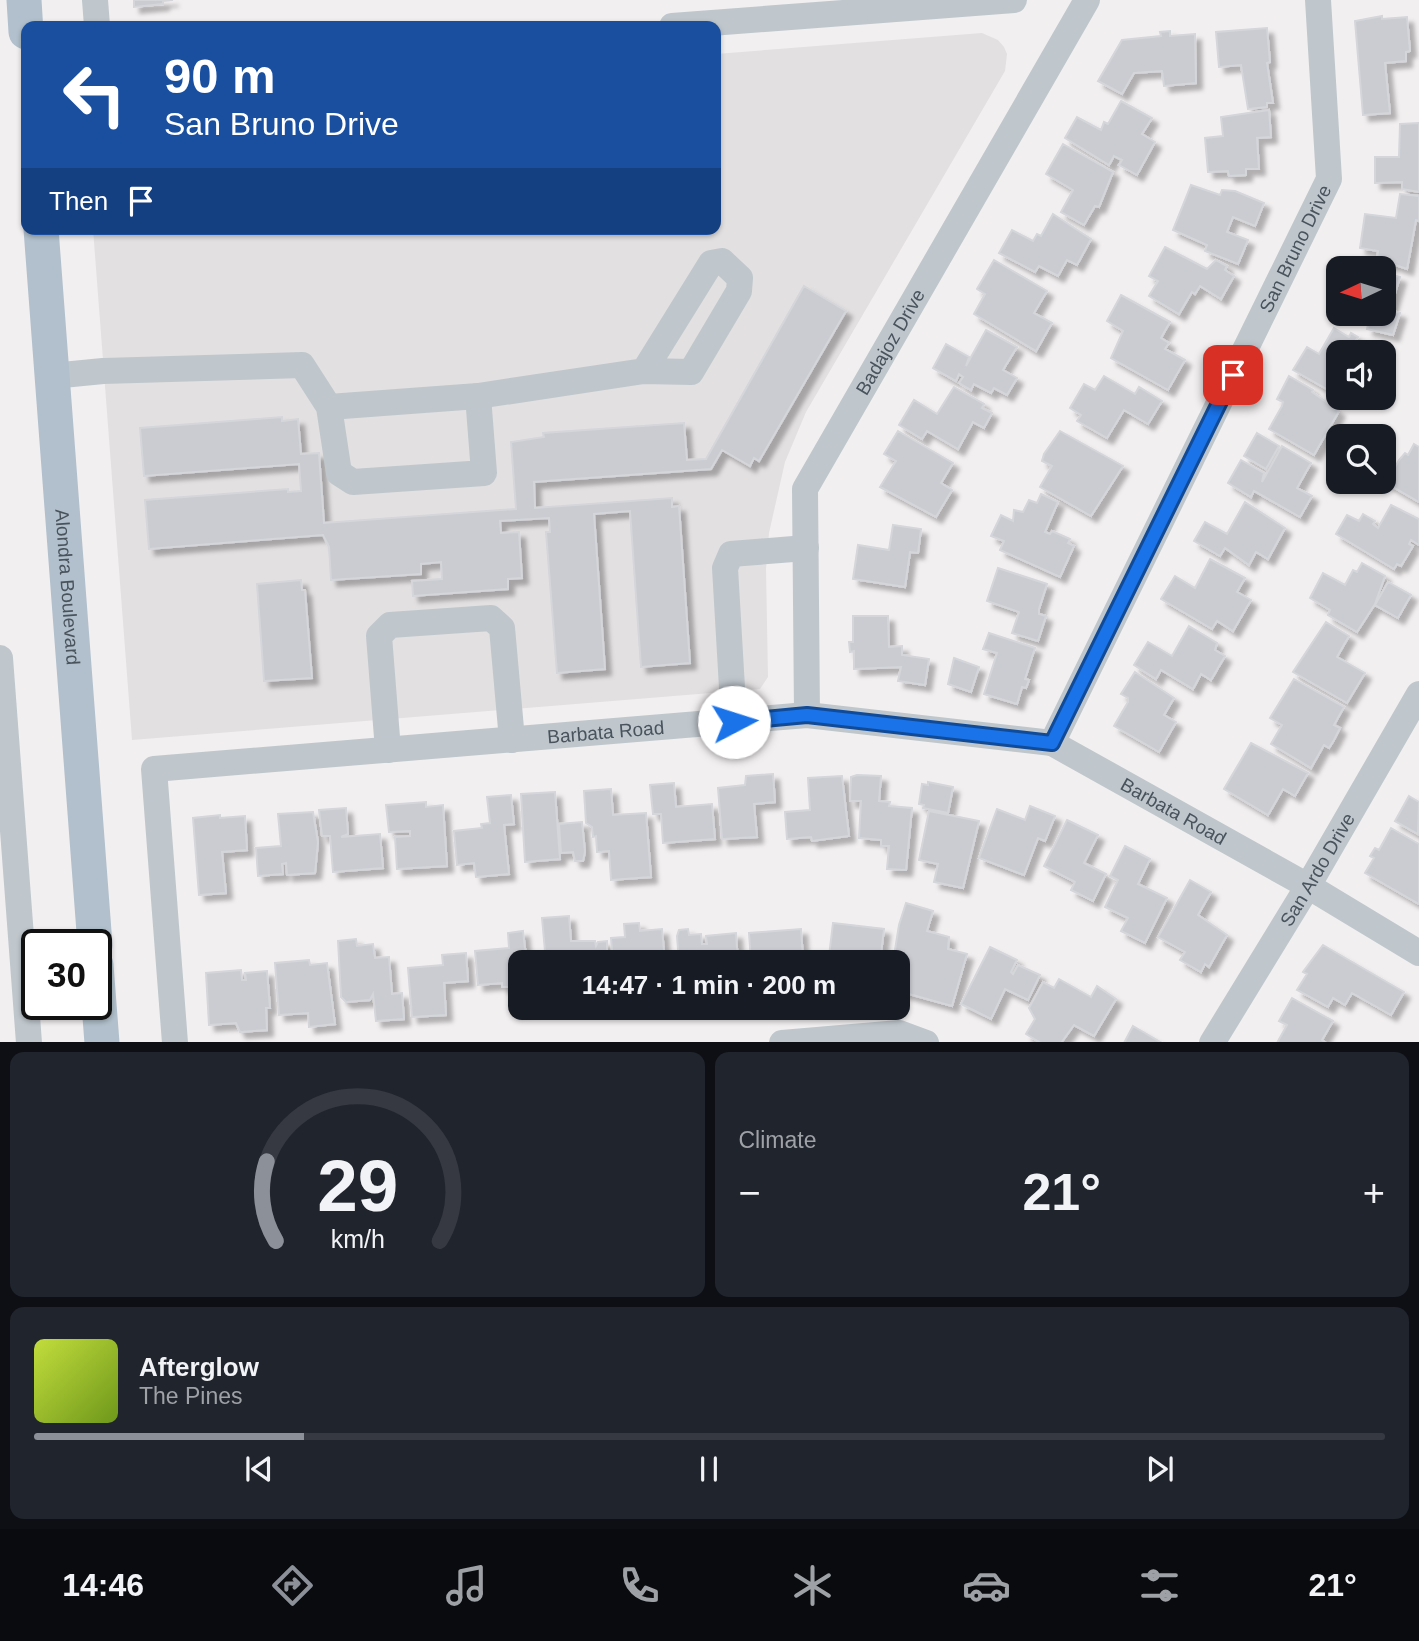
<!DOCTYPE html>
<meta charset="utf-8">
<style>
:root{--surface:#171b24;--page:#20242c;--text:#f1f3f6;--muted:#9ea1a6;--line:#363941;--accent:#8c9099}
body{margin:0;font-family:Helvetica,sans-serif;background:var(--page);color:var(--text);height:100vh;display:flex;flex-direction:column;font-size:26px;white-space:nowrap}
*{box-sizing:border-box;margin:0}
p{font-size:23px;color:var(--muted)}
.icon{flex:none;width:38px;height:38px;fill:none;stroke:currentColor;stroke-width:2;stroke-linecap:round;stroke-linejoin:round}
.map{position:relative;height:1042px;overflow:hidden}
.sheet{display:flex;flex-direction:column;gap:10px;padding:10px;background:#0d0f14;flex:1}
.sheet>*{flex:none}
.banner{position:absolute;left:21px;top:21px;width:700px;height:214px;border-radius:14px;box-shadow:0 2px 5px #0004;background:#1a4fa0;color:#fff;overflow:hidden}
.needle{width:46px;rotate:266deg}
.fabs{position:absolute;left:1326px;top:256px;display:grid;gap:14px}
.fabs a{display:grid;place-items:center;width:70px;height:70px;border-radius:14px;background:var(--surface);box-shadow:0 2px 5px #0004;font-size:35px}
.speed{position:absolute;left:21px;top:929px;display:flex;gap:14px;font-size:35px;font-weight:700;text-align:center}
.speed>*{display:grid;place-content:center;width:91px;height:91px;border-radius:50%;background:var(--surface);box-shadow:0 2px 5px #0004;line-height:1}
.speed .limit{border:4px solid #111;border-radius:10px;background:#fff;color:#111}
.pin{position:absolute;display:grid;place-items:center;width:60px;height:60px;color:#fff;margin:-30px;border-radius:14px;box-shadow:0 4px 10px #0006}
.me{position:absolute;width:77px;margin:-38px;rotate:85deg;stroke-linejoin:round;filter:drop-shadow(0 0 5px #0008)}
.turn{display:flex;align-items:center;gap:24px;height:147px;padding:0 28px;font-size:32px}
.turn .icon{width:91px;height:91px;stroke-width:2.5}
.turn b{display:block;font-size:49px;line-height:60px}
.then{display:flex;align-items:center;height:66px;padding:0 28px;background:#0003;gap:14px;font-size:26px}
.big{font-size:52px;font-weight:800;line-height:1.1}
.sheet .card{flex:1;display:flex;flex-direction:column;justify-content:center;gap:10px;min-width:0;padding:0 24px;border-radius:14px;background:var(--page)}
.sheet .dial{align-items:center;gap:0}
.dial svg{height:182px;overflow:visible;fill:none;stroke:var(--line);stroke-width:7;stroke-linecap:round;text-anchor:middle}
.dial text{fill:var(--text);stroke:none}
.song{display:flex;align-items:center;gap:21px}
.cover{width:84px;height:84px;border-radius:10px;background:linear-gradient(135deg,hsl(70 70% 55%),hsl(80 70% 35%))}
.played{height:7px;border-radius:4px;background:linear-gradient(90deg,var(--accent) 20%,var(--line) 20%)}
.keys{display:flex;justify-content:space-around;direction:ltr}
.heat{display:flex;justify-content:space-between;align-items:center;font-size:38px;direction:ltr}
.sheet .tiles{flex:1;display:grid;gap:10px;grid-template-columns:1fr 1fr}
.card:last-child{grid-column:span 2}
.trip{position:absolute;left:508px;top:950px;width:402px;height:70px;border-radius:14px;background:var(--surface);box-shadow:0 2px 5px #0004;font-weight:800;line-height:70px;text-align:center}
.dock{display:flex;height:112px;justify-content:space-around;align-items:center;background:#090b0e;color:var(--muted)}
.dock .icon{width:49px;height:49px}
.dock .selected{color:var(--accent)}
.dock b{font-size:32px;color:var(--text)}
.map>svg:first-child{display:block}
.education{fill:#e3e0e1}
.building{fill:#caccd2;stroke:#d4d6da;stroke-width:2;filter:url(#shadow)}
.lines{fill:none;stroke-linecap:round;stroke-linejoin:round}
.minor{stroke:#bfc7cd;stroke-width:26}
.major{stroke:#b1c0cc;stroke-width:35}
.route-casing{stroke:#114b97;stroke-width:18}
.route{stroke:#1a73e8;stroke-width:12}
.labels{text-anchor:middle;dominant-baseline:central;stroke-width:6;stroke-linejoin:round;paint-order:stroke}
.street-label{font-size:19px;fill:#49535c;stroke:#fff}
</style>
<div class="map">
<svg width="1419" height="1043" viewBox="0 0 1419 1043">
<defs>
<filter id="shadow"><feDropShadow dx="6" dy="6" stdDeviation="2" flood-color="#0004"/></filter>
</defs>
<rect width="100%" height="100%" fill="#f2eff0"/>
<path class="education" d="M982 33 998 40 1004 47 1007 54 1005 71 806 412 785 462 769 533 766 569 768 677 760 689 132 740 93 229H716V54Z"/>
<path class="building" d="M134 0H173L163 1V4L134 7Z
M1382 16V19L1407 17 1410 51 1406 52V61L1385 63 1390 113 1363 115 1355 21Z
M1267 28 1270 62 1267 63 1273 103H1267V107L1248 109 1241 65 1219 67 1216 32Z
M1170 31V36L1195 34 1196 83 1164 86 1162 71 1134 73 1122 94 1098 81 1122 40 1161 36 1160 32Z
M1121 101 1152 118 1142 134 1155 142 1137 175 1119 165 1122 160 1114 156 1109 165 1065 138 1077 117 1101 130 1104 122 1108 124Z
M1269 110 1271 137 1257 138 1259 169H1246V175L1229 176 1228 171 1208 172 1205 138 1223 136 1221 117Z
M1419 123V192L1402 189V182L1375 183V157H1399L1400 124Z
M1063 144 1113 172 1099 207 1095 206 1084 225 1061 212 1073 190 1046 174Z
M1191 185 1220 195 1222 190 1235 191 1264 203 1255 226 1233 217 1227 232 1248 240 1238 264 1205 251 1207 245 1173 230Z
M1400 194 1419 196V221L1416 220 1407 269 1377 259 1378 251 1360 248 1365 214 1396 218Z
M1053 214 1091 239 1077 265 1067 260 1058 276 1039 266 1035 272 999 253 1012 230 1033 241 1037 234 1041 236Z
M1165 247 1207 269 1216 260 1227 266 1225 270 1234 276 1221 299 1200 286 1195 294 1192 292 1179 314 1149 296 1158 281 1149 276Z
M994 260 1047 291 1034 313 1052 323 1036 351 974 314 985 294 977 289Z
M1384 273 1400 277 1390 310 1400 313 1393 335 1367 329 1371 313H1384Z
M804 286 846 311 759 461 754 458 750 466 722 450 711 469 534 482 535 508 672 498V507L679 506 690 663 641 667 630 511 594 514 605 669 557 673 546 532H550L549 518 500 521 501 533 519 532 522 578 508 579V589L413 596 412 581 442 579 441 562 421 564V574L331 580 329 547 323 535 149 549 145 500 288 489V492L301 491 299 464 144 476 140 428 282 417V421L298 419 301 454 319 453 324 523 516 509 511 442 544 437 543 433 684 423 687 460 706 459Z
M1121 295 1170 322 1161 338 1169 343 1165 349 1185 360 1168 390 1111 358 1123 331 1107 321Z
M1334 328 1349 337 1351 333 1358 337 1356 340 1375 352H1339V396L1293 370 1307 347 1319 354Z
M986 330 1017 347 1003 370 1017 378 1007 395 994 388 991 393 974 384 971 390 959 383 963 377 959 374 956 381 933 368 946 344 969 357 966 366Z
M1104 376 1135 394 1139 387 1162 401 1148 424 1124 410 1107 438 1077 421 1081 415 1070 408 1084 384 1095 390Z
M1289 376 1313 390 1312 392 1339 411 1314 455 1269 429 1282 406 1283 402 1277 399Z
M954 387 984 404 982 408 992 413 984 428 973 422 958 449 927 431 922 439 899 425 914 400 937 414Z
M898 431 953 463 941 483 952 490 936 517 880 487 896 461 884 454Z
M1060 431 1123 466 1091 516 1040 487 1052 466 1042 461 1044 454Z
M1257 433 1279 446 1266 469 1244 456Z
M1414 444 1419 447V502L1386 483 1399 460 1405 453 1408 455Z
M1282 446 1311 463 1297 488 1312 496 1300 517 1254 491 1251 497 1228 483 1241 460 1264 473 1262 482Z
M1041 494 1058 502 1045 532 1050 534 1052 531 1070 539 1068 543 1074 546 1060 577 1000 550 1004 541 991 536 1001 515 1013 521 1014 510 1023 512 1029 500 1037 503Z
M1245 502 1285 528 1268 559 1256 552 1249 565 1225 548 1220 556 1194 541 1205 522 1227 534Z
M1391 505 1419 519V545L1411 540 1409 544 1413 546 1401 566 1397 564 1394 569 1336 534 1347 515 1359 521 1363 514 1375 521 1373 524 1378 528Z
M893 525 921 529 918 553 910 552 905 587 853 579 858 545 889 550Z
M1210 559 1245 578 1237 592 1251 600 1233 631 1217 621 1212 629 1161 599 1175 576 1195 588Z
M1362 563 1385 576 1375 604 1357 632 1328 615 1330 610 1310 598 1323 573 1345 585 1353 570 1357 572Z
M998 568 1047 584 1039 609V614L1046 616 1038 641 1012 633 1019 612 987 601Z
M301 580 302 590H305L312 678 264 681 257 584Z
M1388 582 1411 595 1398 618 1375 605Z
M853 616H888L889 647 902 646V655L929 659 925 685 898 681 901 667 854 669V651L850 652 849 642H853Z
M1326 622 1349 636 1337 657 1365 673 1347 703 1293 672Z
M1189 626 1217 643 1215 650 1225 656 1211 680 1201 674 1193 689 1161 670 1156 679 1134 665 1148 642 1172 656Z
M989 633 1035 648 1025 679 1029 680 1026 688 1022 687 1017 704 984 694 997 653 983 649Z
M954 658 979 667 971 692 948 684Z
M1135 672 1174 698 1164 715 1176 722 1159 752 1114 726 1128 702V698L1121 694Z
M1294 679 1344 707 1334 725 1340 728 1334 740 1329 748 1324 745 1311 768 1271 744 1282 725 1270 718Z
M1251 743 1308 773 1295 796 1283 789 1268 815 1224 789Z
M773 774 775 802 754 804 757 837 722 839 718 788 745 785 746 776Z
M857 775 881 776 879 801 890 802 889 806 912 808 906 870 887 869 889 846H881V840L859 838 861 801H850L851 777Z
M842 776 849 836 812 841 811 837 787 839 785 812 810 810 808 778Z
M928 782 953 787 948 813 923 808 924 805 919 804 922 784 928 785Z
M674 783 676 807 712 804 715 839 663 843 661 814H653L650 785Z
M611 789 613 815 646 813 651 877 611 880 609 851 597 852 596 836 593 837 592 827 586 823 584 791Z
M555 792 560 859 525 862 521 794Z
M511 795 514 824 504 825 509 874 476 877 474 863 457 865 454 831 482 828 481 824 490 823 487 797Z
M1409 796 1419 802 1418 834 1395 821Z
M426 802V807L443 805 447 866 397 869 395 837 410 836V831L389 832 386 805Z
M1030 806 1055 816 1045 841 1038 838 1024 875 979 858 997 809 1025 820Z
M346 808 348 834 341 837 380 834 383 868 333 872 330 836H322L319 810Z
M929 811 979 821 963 888 934 882 938 864 919 860Z
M313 812 318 842 315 873 287 875 286 863 282 864 283 874 258 876 256 848 281 846 278 814Z
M220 815V818L245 816 247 850 222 852 226 893 199 895 193 818Z
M1067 820 1098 835 1084 863 1106 874 1093 901 1071 890 1075 882 1044 866Z
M582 822 585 852 583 861H575L573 852 561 853 559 824Z
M1391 828 1419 844V904L1365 873 1374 858 1370 856 1375 848 1379 850Z
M1125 846 1150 859 1138 884 1167 898 1145 943 1121 931 1128 918 1105 907 1118 880 1110 876Z
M1190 880 1211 892 1198 915 1227 935 1209 967 1205 964 1201 972 1180 960 1185 952 1158 937Z
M906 903 933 911 927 931 949 937 948 949 967 954 952 1006 898 991 901 979H898V962H893L899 925Z
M569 916 571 941H595L596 946 598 942 607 941V962H546L542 918Z
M639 923 640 931 662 929 665 962H613L611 938 625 937 624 924Z
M833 923 884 929 880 962 829 956Z
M688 929 689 935 701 934 702 944H707L706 936 736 933 738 962H679L677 936 679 930Z
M801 929 803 958H811V962H751L749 933Z
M523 931 525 948 526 952 536 951 537 962H520V1008H539L513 1011 511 987H502V983L478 985 475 951 509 948 508 933Z
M356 939 357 946 373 944 375 958 389 957 392 994 402 993 404 1019 376 1021 373 994 370 1000 346 1002 341 997 338 941Z
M1323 945 1404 992 1391 1015 1352 993 1345 1005 1333 998 1328 1007 1297 990 1307 974 1303 972Z
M990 947 1017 960 1011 972 1013 974 1018 965 1040 975 1028 1000 1005 989 991 1019 961 1004Z
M466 953 468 981 444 983 446 1015 412 1017 408 968 443 965 442 955Z
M309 960 310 965 327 963 335 1024 309 1027 308 1013 279 1015 275 963Z
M241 970 242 980H246L245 973 267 971 270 1008H266L267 1030 240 1032 236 1023 209 1025 206 973Z
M1059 979 1091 997 1097 986 1116 999 1094 1036 1074 1025 1061 1043H1041L1026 1034 1035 1019 1029 1008 1043 982 1054 988Z
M1292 998 1333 1021 1322 1040 1326 1043H1277L1287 1025 1279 1021Z
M1133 1026 1162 1043H1124Z"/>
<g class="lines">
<g class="minor">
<path d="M95 0 97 26"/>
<path d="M672 26 1014 0"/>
<path d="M52 376 103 371 302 365 329 407 339 473 353 482 484 473 478 396 329 407"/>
<path d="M478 396 644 371 691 372 739 291 740 278 722 261 711 263 644 371"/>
<path d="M0 658 29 1043"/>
<path id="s1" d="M807 715 805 489 1087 0"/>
<path d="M734 722 725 568 731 554 806 548"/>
<path id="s2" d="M1052 743 1329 179 1318 0"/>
<path d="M388 750 379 636 390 625 491 618 502 628 512 740"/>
<path id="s3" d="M175 1043 154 769 807 715 1052 743 1308 886 1419 953"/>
<path d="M782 1043 899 1033 926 1043"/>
<path id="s4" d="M1212 1043 1308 886 1419 694"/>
</g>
<g class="major">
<path d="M24 0 26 32"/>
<path id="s5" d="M41 229 95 945"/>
<path d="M96 965 102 1043"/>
</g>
</g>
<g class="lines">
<defs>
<path id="route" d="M734 722 807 715 1052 743 1233 375"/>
</defs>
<use href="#route" class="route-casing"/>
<use href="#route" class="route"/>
</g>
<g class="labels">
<g class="street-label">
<text stroke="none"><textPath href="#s2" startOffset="551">San Bruno Drive</textPath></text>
<text stroke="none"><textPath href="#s1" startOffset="396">Badajoz Drive</textPath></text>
<text stroke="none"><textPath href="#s5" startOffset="359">Alondra Boulevard</textPath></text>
<text stroke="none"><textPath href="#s3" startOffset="728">Barbata Road</textPath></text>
<text stroke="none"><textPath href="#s3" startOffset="1316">Barbata Road</textPath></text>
<text stroke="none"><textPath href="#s4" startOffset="203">San Ardo Drive</textPath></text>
</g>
</g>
</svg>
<div class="fabs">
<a><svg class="needle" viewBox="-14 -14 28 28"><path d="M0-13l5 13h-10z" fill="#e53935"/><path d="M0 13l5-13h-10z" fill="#9ea1a6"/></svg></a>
<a><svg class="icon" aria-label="sound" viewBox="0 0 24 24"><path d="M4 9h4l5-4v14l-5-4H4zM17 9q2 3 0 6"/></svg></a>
<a><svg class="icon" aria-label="search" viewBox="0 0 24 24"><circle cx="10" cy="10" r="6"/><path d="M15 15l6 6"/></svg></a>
</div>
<div class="speed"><div class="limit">30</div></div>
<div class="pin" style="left:1233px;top:375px;background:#d93025"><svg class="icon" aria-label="arrive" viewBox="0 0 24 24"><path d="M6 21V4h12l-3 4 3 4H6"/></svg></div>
<svg class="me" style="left:734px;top:722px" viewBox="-20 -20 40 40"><circle r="19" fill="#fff"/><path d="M0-13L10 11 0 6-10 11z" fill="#1a73e8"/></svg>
<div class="trip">14:47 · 1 min · 200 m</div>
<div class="banner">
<div class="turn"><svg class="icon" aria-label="left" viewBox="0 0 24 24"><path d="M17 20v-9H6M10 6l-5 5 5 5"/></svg><div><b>90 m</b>San Bruno Drive</div></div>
<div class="then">Then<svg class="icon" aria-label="arrive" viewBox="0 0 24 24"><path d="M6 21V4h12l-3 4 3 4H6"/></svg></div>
</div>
</div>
<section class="sheet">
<div class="tiles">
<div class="card dial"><svg viewBox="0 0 100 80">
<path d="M14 69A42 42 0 1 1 86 69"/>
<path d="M14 69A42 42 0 0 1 10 34" stroke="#8c9099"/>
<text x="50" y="56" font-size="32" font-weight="700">29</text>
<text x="50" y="72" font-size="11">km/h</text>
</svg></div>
<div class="card"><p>Climate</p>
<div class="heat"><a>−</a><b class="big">21°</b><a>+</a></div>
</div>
<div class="card">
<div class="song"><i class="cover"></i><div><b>Afterglow</b><p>The Pines</p></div></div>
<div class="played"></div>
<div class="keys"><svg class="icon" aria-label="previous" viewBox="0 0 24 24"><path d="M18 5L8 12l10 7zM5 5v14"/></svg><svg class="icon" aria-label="pause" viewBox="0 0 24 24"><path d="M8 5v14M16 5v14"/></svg><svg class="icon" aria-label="next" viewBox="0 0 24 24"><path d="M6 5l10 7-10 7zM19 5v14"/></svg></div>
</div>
</div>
</section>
<nav class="dock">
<b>14:46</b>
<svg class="icon selected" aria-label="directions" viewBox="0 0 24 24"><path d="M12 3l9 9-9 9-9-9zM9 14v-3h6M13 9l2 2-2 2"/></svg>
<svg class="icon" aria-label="music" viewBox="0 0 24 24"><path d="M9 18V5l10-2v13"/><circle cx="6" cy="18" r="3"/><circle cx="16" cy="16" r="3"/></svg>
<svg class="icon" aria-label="phone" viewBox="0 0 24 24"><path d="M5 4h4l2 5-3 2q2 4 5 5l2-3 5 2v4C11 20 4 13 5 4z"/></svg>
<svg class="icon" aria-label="climate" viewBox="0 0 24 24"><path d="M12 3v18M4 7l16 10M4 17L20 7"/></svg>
<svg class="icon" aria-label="car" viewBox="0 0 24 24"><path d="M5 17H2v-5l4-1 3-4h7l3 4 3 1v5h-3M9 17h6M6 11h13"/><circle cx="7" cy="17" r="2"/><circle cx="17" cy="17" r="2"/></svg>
<svg class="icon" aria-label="filters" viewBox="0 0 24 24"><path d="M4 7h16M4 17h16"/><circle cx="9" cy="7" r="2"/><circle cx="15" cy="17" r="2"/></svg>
<b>21°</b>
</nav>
